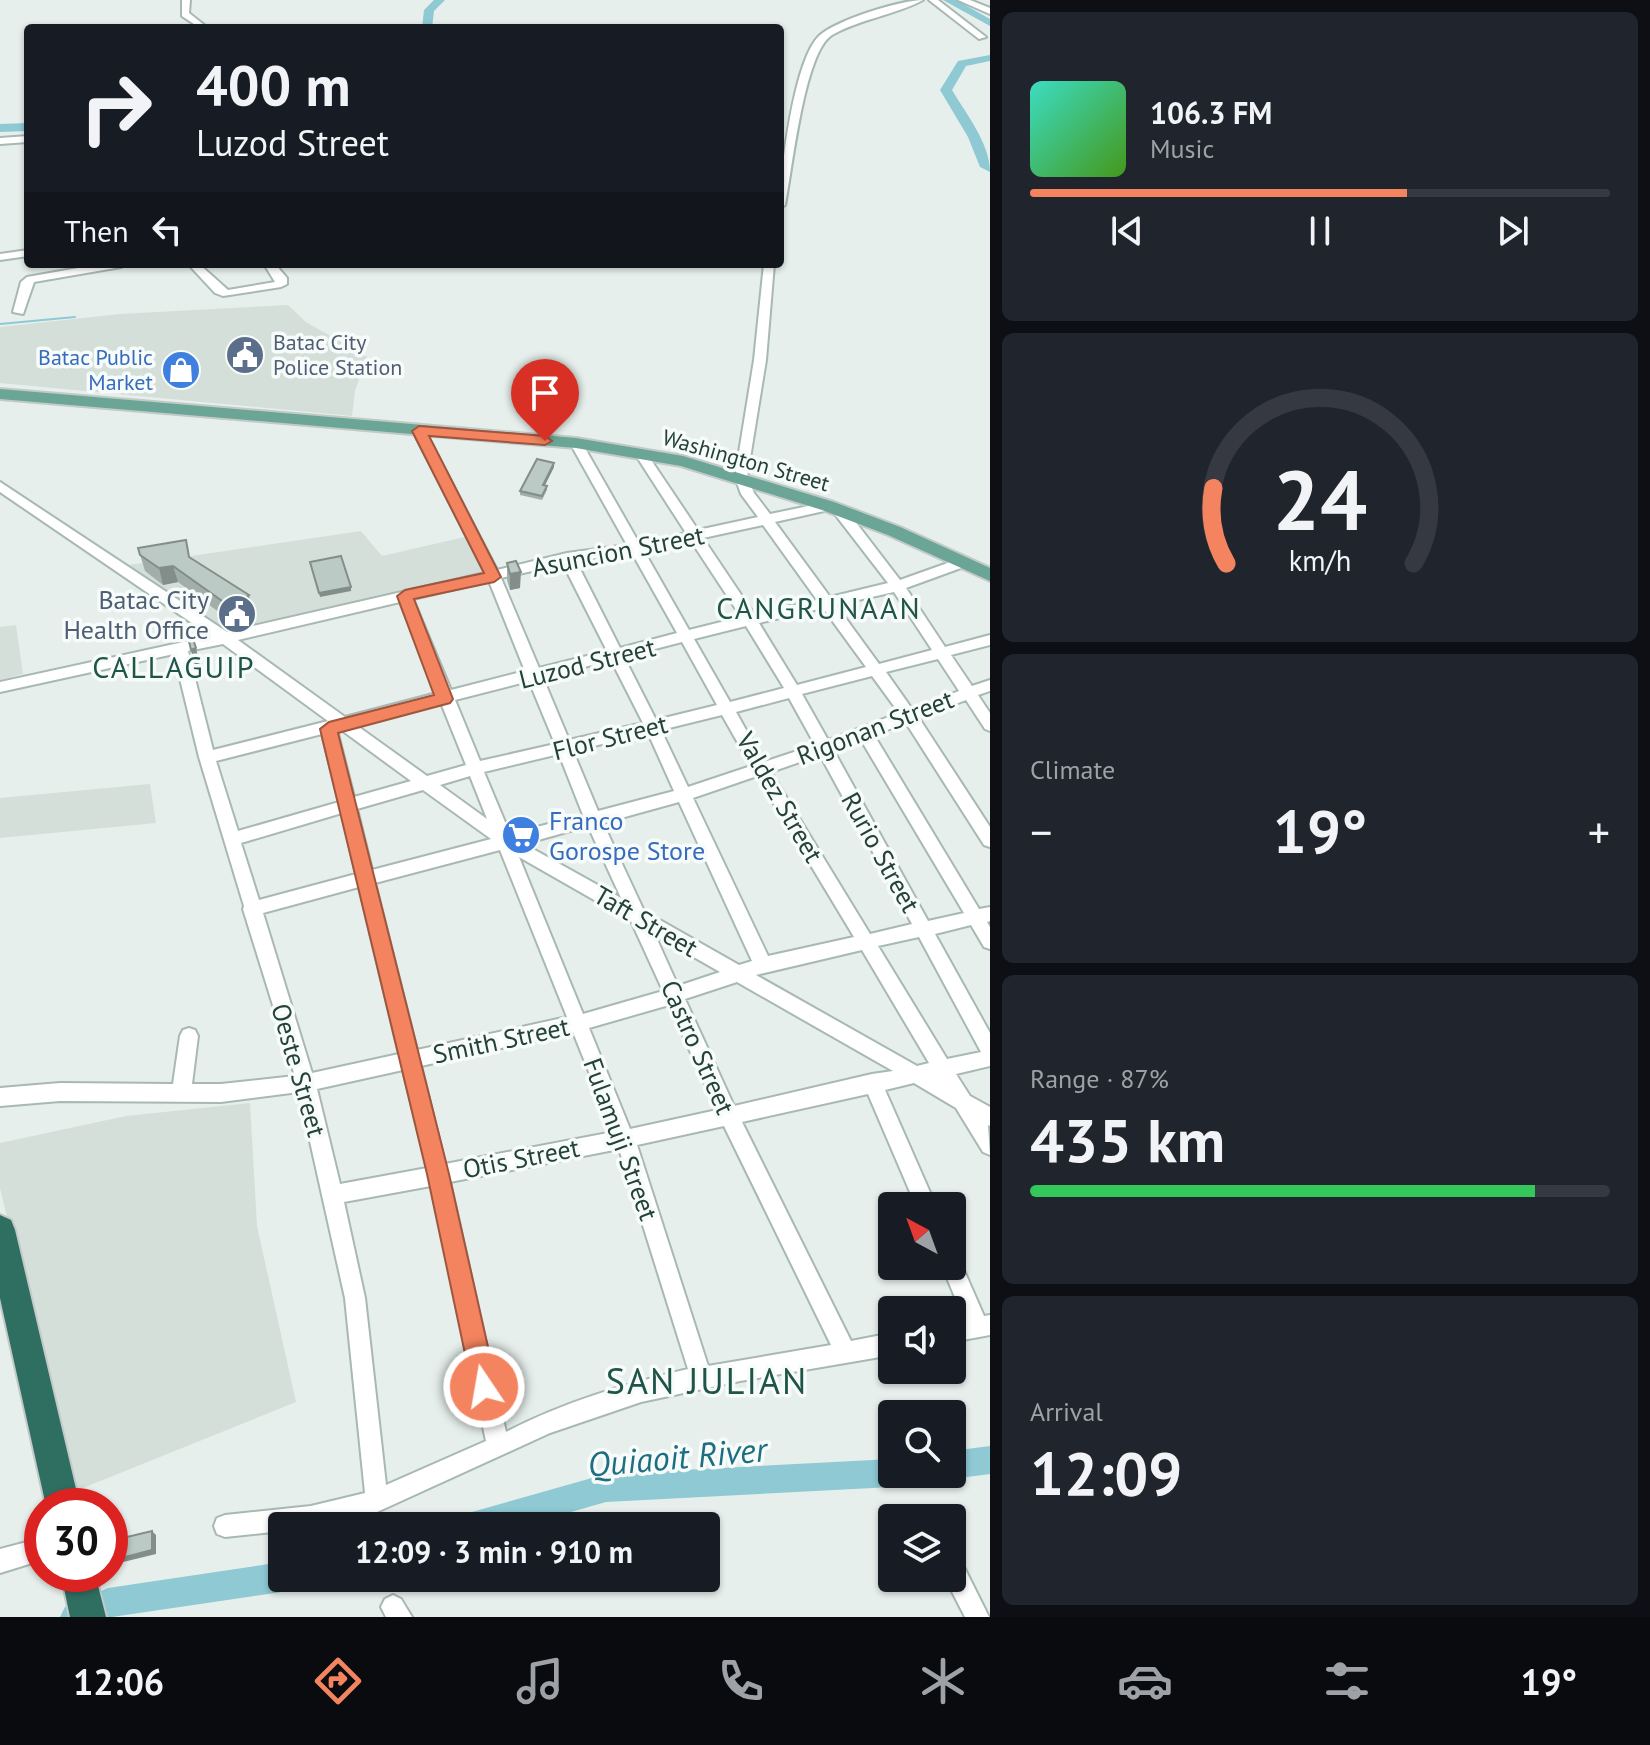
<!DOCTYPE html>
<meta charset="utf-8">
<style>
:root{--surface:#171b24;--page:#20242c;--text:#f1f3f6;--muted:#9ea1a6;--line:#363941;--accent:#f4845f}
body{margin:0;font-family:"PT Sans",sans-serif;background:var(--page);color:var(--text);height:100vh;display:flex;flex-direction:column;font-size:30px;white-space:nowrap}
*{box-sizing:border-box;margin:0}
p{font-size:26px;color:var(--muted)}
.icon{flex:none;width:44px;height:44px;fill:none;stroke:currentColor;stroke-width:2;stroke-linecap:round;stroke-linejoin:round}
.map{position:relative;flex:1;overflow:hidden}
.details{display:flex;flex-direction:column;gap:12px;padding:12px;background:#0d0f14;width:660px}
.details>*{flex:none}
.guide{position:absolute;left:24px;top:24px;width:760px;height:244px;border-radius:8px;box-shadow:0 2px 6px #0004;background:#171b24;color:var(--text);overflow:hidden}
.needle{width:52px;rotate:319deg}
.tools{position:absolute;left:878px;top:1192px;display:grid;gap:16px}
.tools a{display:grid;place-items:center;width:88px;height:88px;border-radius:8px;background:var(--surface);box-shadow:0 2px 6px #0004;font-size:40px}
.speed{position:absolute;left:24px;top:1488px;display:flex;gap:16px;font-size:40px;font-weight:700;text-align:center}
.speed>*{display:grid;place-content:center;width:104px;height:104px;border-radius:50%;background:var(--surface);box-shadow:0 2px 6px #0004;line-height:1}
.speed .limit{border:12px solid #d22;background:#fff;color:#111}
.pin{position:absolute;display:grid;place-items:center;width:68px;height:68px;color:#fff;margin:-82px -34px;border-radius:50% 50% 50% 0;rotate:-45deg;box-shadow:0 0 8px #0007}
.pin .icon{rotate:45deg}
.me{position:absolute;width:88px;margin:-44px;rotate:348deg;stroke-linejoin:round;filter:drop-shadow(0 0 6px #0008)}
.turn{display:flex;align-items:center;gap:28px;height:168px;padding:0 40px;font-size:36px}
.turn .icon{width:104px;height:104px;stroke-width:2.5}
.turn b{display:block;font-size:56px;line-height:68px}
.then{display:flex;align-items:center;height:76px;padding:0 40px;background:#0003;gap:16px;font-size:30px}
.big{font-size:60px;font-weight:700;line-height:1.1}
.details .card{flex:1;display:flex;flex-direction:column;justify-content:center;gap:12px;min-width:0;padding:0 28px;border-radius:12px;background:var(--page)}
.details .dial{align-items:center;gap:0}
.dial svg{height:208px;overflow:visible;fill:none;stroke:var(--line);stroke-width:7;stroke-linecap:round;text-anchor:middle}
.dial text{fill:var(--text);stroke:none}
.song{display:flex;align-items:center;gap:24px}
.cover{width:96px;height:96px;border-radius:12px;background:linear-gradient(135deg,hsl(170 70% 55%),hsl(100 70% 35%))}
.played{height:8px;border-radius:4px;background:linear-gradient(90deg,var(--accent) 65%,var(--line) 65%)}
.keys{display:flex;justify-content:space-around;direction:ltr}
.heat{display:flex;justify-content:space-between;align-items:center;font-size:44px;direction:ltr}
.charge{height:12px;border-radius:6px;background:linear-gradient(90deg,#34c759 87%,var(--line) 0)}
.trip{position:absolute;left:268px;top:1512px;width:452px;height:80px;border-radius:8px;background:var(--surface);box-shadow:0 2px 6px #0004;font-weight:700;line-height:80px;text-align:center}
.menu{display:flex;height:128px;justify-content:space-around;align-items:center;background:#090b0e;color:var(--muted)}
.menu .icon{width:56px;height:56px}
.menu .current{color:var(--accent)}
.menu b{font-size:36px;color:var(--text)}
main{display:flex;flex:1;min-height:0}
.map>svg:first-child{display:block}
.built{fill:#d4dfda}
.lines{fill:none;stroke-linecap:round;stroke-linejoin:round}
.stream{stroke:#8ec9d4;stroke-width:2}
.river{fill:#8ec9d4;fill-rule:evenodd}
.minor-casing{stroke:#a8b8b2;stroke-width:4}
.major-casing{stroke:#c2cac8;stroke-width:4}
.highway-casing{stroke:#c2cac8;stroke-width:4}
.minor{fill:#fff;fill-rule:evenodd}
.major{fill:#6aa596;fill-rule:evenodd}
.highway{fill:#2f6f62;fill-rule:evenodd}
.wall{fill:#a1aea9}
.shaded-wall{fill:#838d89}
.building{fill:#bbcac4;stroke:#838d89;stroke-width:2}
.route{fill:#f4845f;stroke:#9f563e;stroke-width:2}
.labels{text-anchor:middle;dominant-baseline:central;stroke-width:7;stroke-linejoin:round;paint-order:stroke}
.far-service-label{font-size:22px;fill:#4e5e75;stroke:#f7fbf9;text-anchor:start}
.far-shop-label{font-size:22px;fill:#366cbe;stroke:#f7fbf9;text-anchor:end}
.far-street-label{font-size:22px;fill:#24423a;stroke:#f7fbf9}
.street-label{font-size:26px;fill:#24423a;stroke:#f7fbf9}
.service-label{font-size:26px;fill:#4e5e75;stroke:#f7fbf9;text-anchor:end}
.shop-label{font-size:26px;fill:#366cbe;stroke:#f7fbf9;text-anchor:start}
.quarter-label{font-size:30px;letter-spacing:2px;fill:#1f5548;stroke:#f7fbf9}
.near-water-label{font-size:34px;font-style:italic;fill:#1c6f80;stroke:#f7fbf9}
.near-quarter-label{font-size:36px;letter-spacing:2px;fill:#1f5548;stroke:#f7fbf9}
</style>
<main>
<div class="map">
<svg width="990" height="1617" viewBox="0 0 990 1617">
<rect width="100%" height="100%" fill="#e6efeb"/>
<path class="built" d="M288 305 306 322 367 357 355 391 352 416 0 383V327L120 314Z
M361 531 382 556 469 536 486 572 226 633 129 565Z
M16 625 23 674 0 680V627Z
M150 784 156 823 0 838V798Z
M250 1103 257 1226 296 1402 73 1492 0 1188V1143L126 1116Z"/>
<g class="lines">
<path class="stream" d="M0 324 75 317"/>
<path class="river" d="M434 0H445L434 11 432 28H422L424 10Z
M943 0H956L990 19V26Z
M990 55V61L966 66 952 90C966 114 990 143 990 172L980 167 968 137 940 90 958 61Z
M28 123V131L0 132V124Z
M990 1446V1474L952 1479 942 1475 952 1474V1451Z
M892 1459V1474H905L902 1483 892 1487 606 1502 522 1526H458L462 1516 472 1512 606 1474Z
M282 1562V1578H296L292 1587 282 1592 112 1617H60L65 1607 108 1588Z"/>
<defs>
<path id="minor" d="M182 0H190L189 13 208 28H200L182 16Z
M923 0C895 15 860 19 832 35 804 52 792 171 785 205L780 208C780 172 794 60 819 36 836 20 901 0 923 0Z
M929 0H938L986 37 979 39Z
M958 0H970L990 8V14Z
M28 136V142L0 144V138Z
M28 250V256L0 260V254Z
M101 264H126L121 267 34 282 23 314 13 312 21 282 27 277Z
M188 264H199L228 290 275 282 264 264H275L287 278V284L281 287 223 296 215 293Z
M764 264H774L766 360 747 477 754 493 770 514 828 502 833 503V509L775 522 830 597 888 583 834 513V507H844L900 580 959 559H969L971 562 969 565 906 588 945 647 990 635V645L951 655 972 686 990 680V691L978 695 990 713V731L985 729 966 700 919 718 990 827V847L984 845 906 723 874 735 979 909 990 907V921L987 922 990 927V949L984 947 971 925 935 934 990 1033V1066L956 1074 970 1096 990 1107V1126L988 1125 990 1155 983 1152 956 1108 914 1083 885 1090 936 1206H916L868 1094 742 1122 851 1341 892 1333V1355L740 1381 641 1402 550 1433 377 1512 321 1526H282V1531L225 1537 217 1534 214 1526 217 1518 225 1515 311 1506 365 1493 345 1298 299 1092 221 1102 60 1101 0 1106V1088L60 1083 173 1084 180 1036 183 1030 189 1028 195 1030 198 1036 192 1084H221L295 1076 243 909 244 906 199 757 174 654 0 692V682L211 636 0 492V482L227 632 485 573 413 431 419 427 425 431 497 570 567 553 627 545 570 443 576 439 582 443 639 543 686 533 635 454 641 450 645 451 698 530 758 517 741 494 735 477 754 360ZM763 525 817 600 754 614 703 538ZM691 541 741 617 689 630 644 551ZM632 553 677 633 620 648 576 561ZM563 564 607 651 539 668 501 578ZM489 581 525 671 451 690 413 599ZM894 592 932 650 879 664 836 605ZM400 602 437 693 345 717 238 640ZM823 608 866 667 797 685 759 623ZM746 626 784 688 730 702 694 639ZM682 642 717 705 656 720 624 657ZM223 644 328 721 213 750 188 651ZM938 659 959 691 912 709 886 672ZM611 660 643 723 569 740 543 678ZM872 676 899 713 828 740 802 694ZM529 681 555 744 480 761 455 700ZM789 698 815 745 764 762 736 712ZM441 703 466 765 427 776 356 725ZM722 715 751 766 688 787 661 730ZM340 729 411 781 354 797 337 730ZM648 733 674 791 598 811 573 751ZM322 734 339 802 238 831 216 761ZM861 740 964 913 928 921 834 751ZM559 754 583 815 510 834 484 772ZM820 755 912 924 870 934 771 772ZM470 776 487 819 440 785ZM757 776 854 937 768 956 693 798ZM423 790 491 839 372 870 357 809ZM679 802 752 961 739 965 644 911 603 823ZM342 813 356 874 259 900 241 843ZM588 826 621 898 524 844ZM500 850 567 1017 417 1050 375 883ZM519 857 631 921 663 991 583 1014ZM359 887 399 1054 312 1073 263 913ZM655 935 720 972 678 986ZM919 937 981 1052 947 1059 878 946ZM862 950 929 1063 917 1066 756 975ZM737 982 893 1071 872 1074 734 1106 685 999ZM669 1005 717 1110 630 1129 589 1028ZM573 1032 613 1132 445 1164 421 1066ZM403 1070 427 1168 340 1184 317 1089ZM724 1126 831 1345 708 1366 637 1145ZM619 1149 688 1369C625 1384 564 1402 506 1432L450 1182ZM431 1186 486 1441 386 1485 365 1298 344 1202Z
M952 1256 959 1259 984 1316 990 1315V1335L952 1342V1322L964 1319 942 1266H952Z
M42 1538V1560L0 1573V1549Z
M952 1555 960 1559 989 1617H965L945 1578H952Z
M393 1595 401 1599 412 1617H386L381 1607 385 1599Z"/>
<path id="major" d="M0 389 576 438 683 456 834 502 900 527 990 568V581L888 535 822 510 681 466 576 448 0 399Z"/>
<path id="highway" d="M0 1215 11 1220 15 1230 80 1506H46L0 1298Z
M61 1574H95L106 1617H70Z"/>
</defs>
<use href="#minor" class="minor-casing"/>
<use href="#major" class="major-casing"/>
<use href="#highway" class="highway-casing"/>
<use href="#minor" class="minor"/>
<use href="#major" class="major"/>
<use href="#highway" class="highway"/>
</g>
<path class="wall" d="M554 463V467L545 485 547 486V490L542 500 520 495V491Z
M138 548 190 558 252 612 235 624 178 582 163 585 145 571Z
M507 563 520 588 510 590 507 580Z"/>
<path class="shaded-wall" d="M554 463V467L543 489V485Z
M173 566 178 582 163 585 159 568Z
M521 572 520 588 510 590V574Z
M351 587V591L320 597 319 593Z
M249 595 252 612 235 624 232 608Z
M196 648 200 665 195 666 191 650Z
M152 1531 156 1535V1554L111 1565 110 1564V1561Z"/>
<path class="building" d="M537 459 554 463 543 485 547 486 542 496 520 491Z
M186 540 189 557 249 595 232 608 173 566 159 568 140 555 138 548Z
M341 556 351 587 319 593 310 562Z
M516 561 521 572 510 574 507 563Z
M192 636 196 648 191 650 188 637Z
M152 1531V1550L110 1561V1541Z"/>
<path class="route" d="M419 426 545 436 552 441 545 445 429 436 501 577 494 582 414 599 453 699 450 703 338 733 449 1174 497 1387 493 1395 484 1399 476 1395 472 1387 427 1174 320 729 329 722 434 695 397 596 405 590 484 573 412 431Z"/>
<defs>
<symbol id="civic-disc" viewBox="-11 -11 22 22"><circle r="9.5" fill="#5c6f8a" stroke="#f7fbf9"/><path d="M-.6-6.5H3V-4.5H.6V-3L4-1V1h2V6H-6V1h2V-1L-.6-3ZM-1.2 2.5V6h2.4V2.5Z" fill="#fff"/></symbol>
<symbol id="shop-disc" viewBox="-11 -11 22 22"><circle r="9.5" fill="#3f7fe0" stroke="#f7fbf9"/><path d="M-5-2.5h2.3a2.7 3.5 0 0 1 5.4 0H5L5.5 6h-11ZM-1.5-2.5h3a1.5 2.3 0 0 0-3 0Z" fill="#fff"/></symbol>
<symbol id="supermarket-disc" viewBox="-11 -11 22 22"><circle r="9.5" fill="#3f7fe0" stroke="#f7fbf9"/><path d="M-6-5.5h2.5l.6 2H6L4.5 2H-2.5L-4.4-4H-6ZM-1.5 3.2a1.3 1.3 0 1 0 .1 0ZM3 3.2a1.3 1.3 0 1 0 .1 0Z" fill="#fff"/></symbol>
</defs>
<g fill-rule="evenodd">
<use href="#civic-disc" x="223" y="333" width="44" height="44"/>
<use href="#shop-disc" x="159" y="348" width="44" height="44"/>
<use href="#civic-disc" x="215" y="592" width="44" height="44"/>
<use href="#supermarket-disc" x="499" y="813" width="44" height="44"/>
</g>
<g class="labels">
<g class="far-service-label">
<text x="273" y="342">Batac City<tspan x="273" dy="25">Police Station</tspan></text>
</g>
<g class="far-shop-label">
<text x="153" y="357">Batac Public<tspan x="153" dy="25">Market</tspan></text>
</g>
<g class="far-street-label">
<text transform="translate(746 460) rotate(16)">Washington Street</text>
</g>
<g class="street-label">
<text transform="translate(618 551) rotate(-11)">Asuncion Street</text>
<text transform="translate(587 663) rotate(-14)">Luzod Street</text>
<text transform="translate(875 727) rotate(-21)">Rigonan Street</text>
<text transform="translate(610 737) rotate(-14)">Flor Street</text>
<text transform="translate(780 797) rotate(60)">Valdez Street</text>
<text transform="translate(881 852) rotate(61)">Rurio Street</text>
<text transform="translate(646 921) rotate(30)">Taft Street</text>
<text transform="translate(501 1040) rotate(-12)">Smith Street</text>
<text transform="translate(698 1047) rotate(66)">Castro Street</text>
<text transform="translate(299 1070) rotate(74)">Oeste Street</text>
<text transform="translate(621 1139) rotate(70)">Fulamuji Street</text>
<text transform="translate(521 1158) rotate(-11)">Otis Street</text>
</g>
<g class="service-label">
<text x="209" y="599">Batac City<tspan x="209" dy="30">Health Office</tspan></text>
</g>
<g class="shop-label">
<text x="549" y="820">Franco<tspan x="549" dy="30">Gorospe Store</tspan></text>
</g>
<g class="quarter-label">
<text x="819" y="607">CANGRUNAAN</text>
<text x="174" y="666">CALLAGUIP</text>
</g>
<g class="near-water-label">
<text transform="translate(677 1456) rotate(-5)">Quiaoit River</text>
</g>
<g class="near-quarter-label">
<text x="707" y="1380">SAN JULIAN</text>
</g>
</g>
</svg>
<div class="tools">
<a><svg class="needle" viewBox="-14 -14 28 28"><path d="M0-13l5 13h-10z" fill="#e53935"/><path d="M0 13l5-13h-10z" fill="#9ea1a6"/></svg></a>
<a><svg class="icon" aria-label="sound" viewBox="0 0 24 24"><path d="M4 9h4l5-4v14l-5-4H4zM17 9q2 3 0 6"/></svg></a>
<a><svg class="icon" aria-label="search" viewBox="0 0 24 24"><circle cx="10" cy="10" r="6"/><path d="M15 15l6 6"/></svg></a>
<a><svg class="icon" aria-label="layers" viewBox="0 0 24 24"><path d="M12 4l9 5-9 5-9-5zM3 14l9 5 9-5"/></svg></a>
</div>
<div class="speed"><div class="limit">30</div></div>
<div class="pin" style="left:545px;top:441px;background:#d93025"><svg class="icon" aria-label="arrive" viewBox="0 0 24 24"><path d="M6 21V4h12l-3 4 3 4H6"/></svg></div>
<svg class="me" style="left:484px;top:1387px" viewBox="-20 -20 40 40"><circle r="17" fill="#f4845f" stroke="#fff" stroke-width="3"/><path d="M0-11L8 9 0 5-8 9z" fill="#fff"/></svg>
<div class="trip">12:09 · 3 min · 910 m</div>
<div class="guide">
<div class="turn"><svg class="icon" aria-label="right" viewBox="0 0 24 24"><path d="M7 20v-9h11M14 6l5 5-5 5"/></svg><div><b>400 m</b>Luzod Street</div></div>
<div class="then">Then<svg class="icon" aria-label="left" viewBox="0 0 24 24"><path d="M17 20v-9H6M10 6l-5 5 5 5"/></svg></div>
</div>
</div>
<section class="details">
<div class="card">
<div class="song"><i class="cover"></i><div><b>106.3 FM</b><p>Music</p></div></div>
<div class="played"></div>
<div class="keys"><svg class="icon" aria-label="previous" viewBox="0 0 24 24"><path d="M18 5L8 12l10 7zM5 5v14"/></svg><svg class="icon" aria-label="pause" viewBox="0 0 24 24"><path d="M8 5v14M16 5v14"/></svg><svg class="icon" aria-label="next" viewBox="0 0 24 24"><path d="M6 5l10 7-10 7zM19 5v14"/></svg></div>
</div>
<div class="card dial"><svg viewBox="0 0 100 80">
<path d="M14 69A42 42 0 1 1 86 69"/>
<path d="M14 69A42 42 0 0 1 9 40" stroke="#f4845f"/>
<text x="50" y="56" font-size="32" font-weight="700">24</text>
<text x="50" y="72" font-size="11">km/h</text>
</svg></div>
<div class="card"><p>Climate</p>
<div class="heat"><a>−</a><b class="big">19°</b><a>+</a></div>
</div>
<div class="card"><p>Range · 87%</p><b class="big">435 km</b><div class="charge"></div></div>
<div class="card"><p>Arrival</p><b class="big">12:09</b></div>
</section>
</main>
<nav class="menu">
<b>12:06</b>
<svg class="icon current" aria-label="directions" viewBox="0 0 24 24"><path d="M12 3l9 9-9 9-9-9zM9 14v-3h6M13 9l2 2-2 2"/></svg>
<svg class="icon" aria-label="music" viewBox="0 0 24 24"><path d="M9 18V5l10-2v13"/><circle cx="6" cy="18" r="3"/><circle cx="16" cy="16" r="3"/></svg>
<svg class="icon" aria-label="phone" viewBox="0 0 24 24"><path d="M5 4h4l2 5-3 2q2 4 5 5l2-3 5 2v4C11 20 4 13 5 4z"/></svg>
<svg class="icon" aria-label="climate" viewBox="0 0 24 24"><path d="M12 3v18M4 7l16 10M4 17L20 7"/></svg>
<svg class="icon" aria-label="car" viewBox="0 0 24 24"><path d="M5 17H2v-5l4-1 3-4h7l3 4 3 1v5h-3M9 17h6M6 11h13"/><circle cx="7" cy="17" r="2"/><circle cx="17" cy="17" r="2"/></svg>
<svg class="icon" aria-label="filters" viewBox="0 0 24 24"><path d="M4 7h16M4 17h16"/><circle cx="9" cy="7" r="2"/><circle cx="15" cy="17" r="2"/></svg>
<b>19°</b>
</nav>
